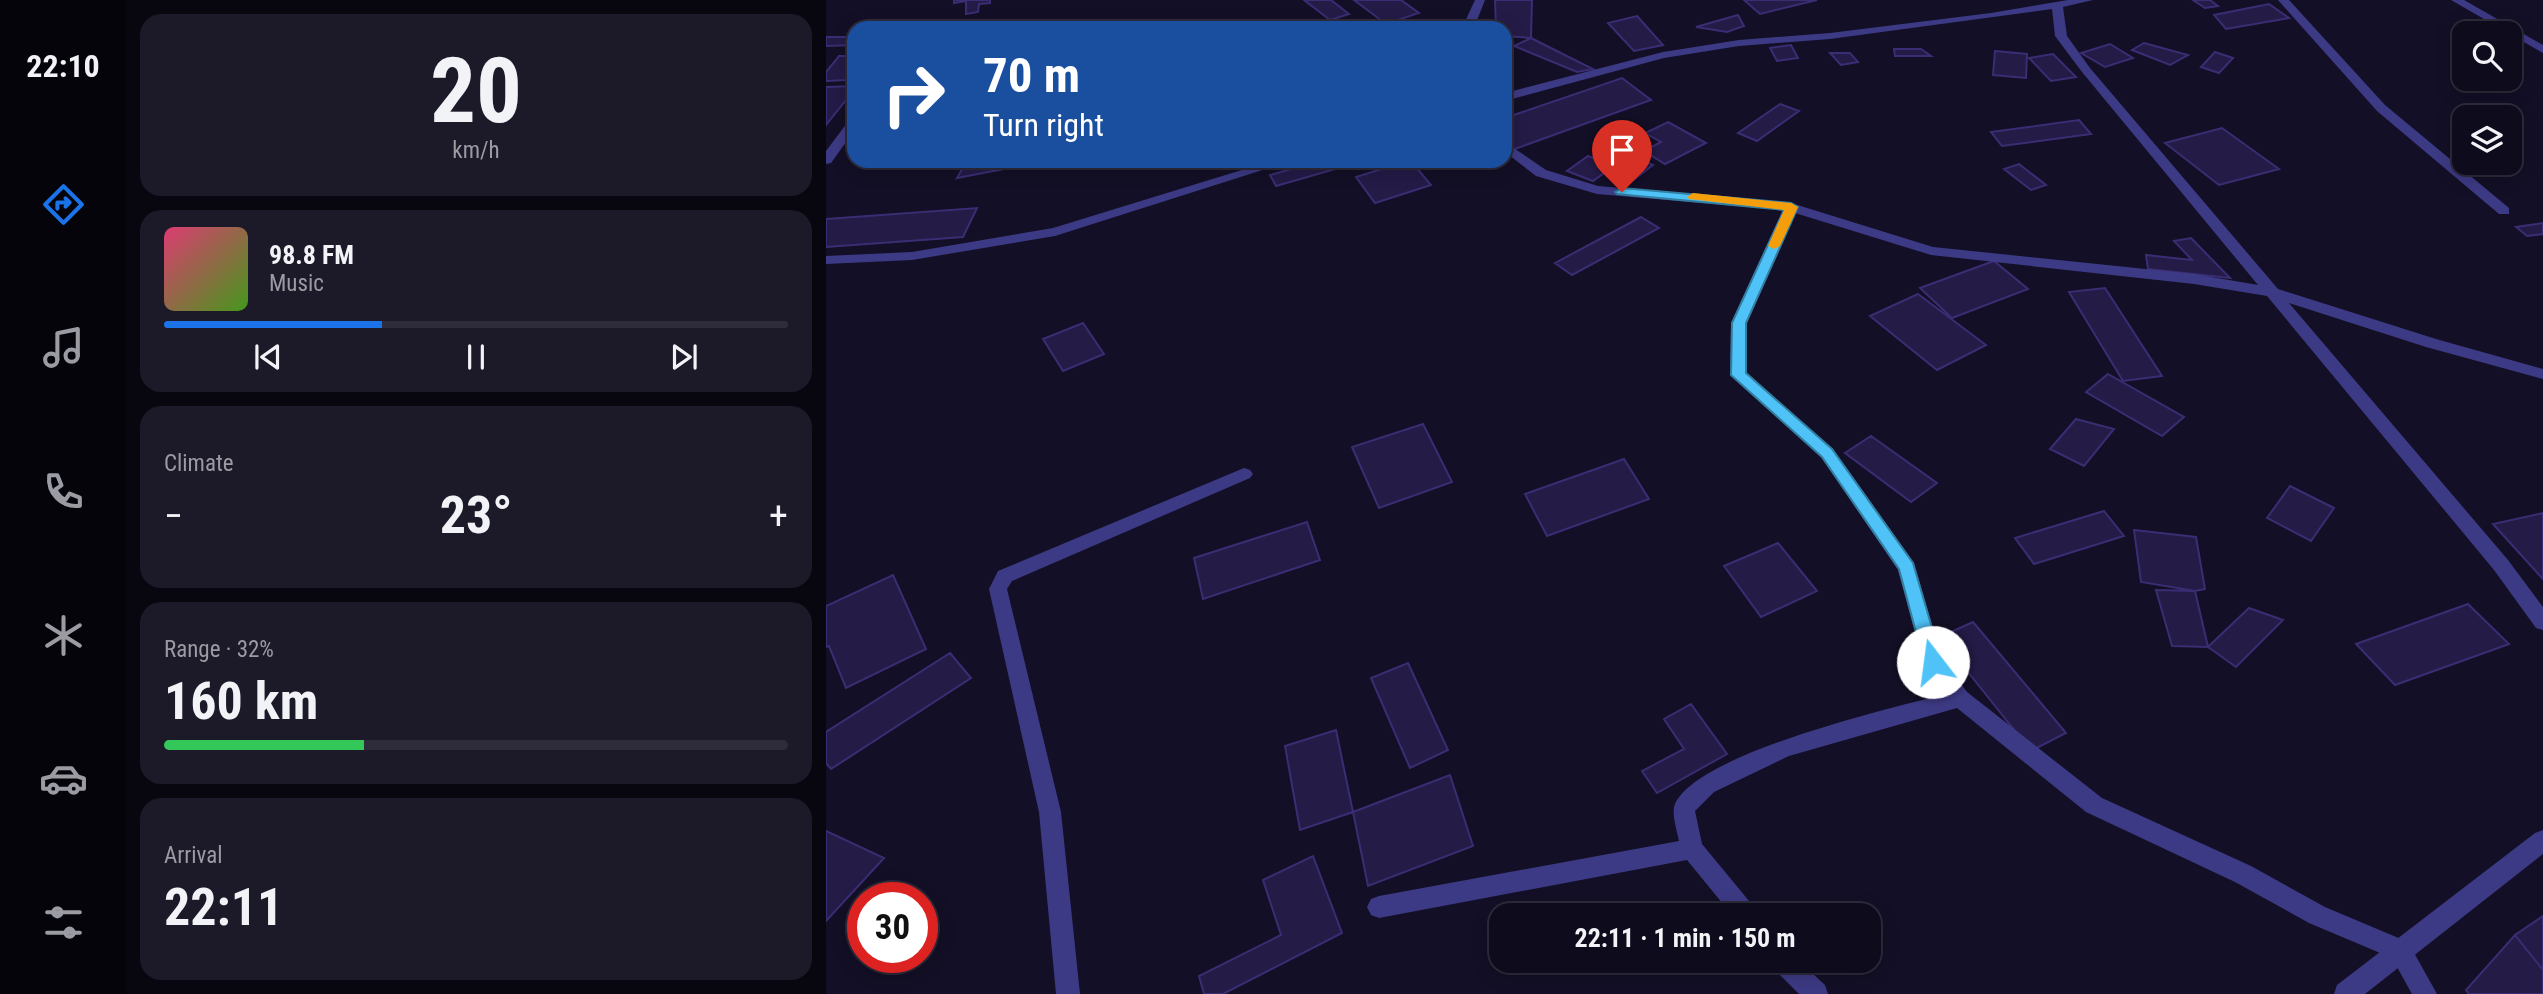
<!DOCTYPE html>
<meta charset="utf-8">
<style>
:root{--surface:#0e0b1c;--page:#1c1929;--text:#f1f3f6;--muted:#9b9ba3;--line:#2e2b3b;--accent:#1a73e8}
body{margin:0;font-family:"Roboto Condensed",sans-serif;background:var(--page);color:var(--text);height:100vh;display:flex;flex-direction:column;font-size:26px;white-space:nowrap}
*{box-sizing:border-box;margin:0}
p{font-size:23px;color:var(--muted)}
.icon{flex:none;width:38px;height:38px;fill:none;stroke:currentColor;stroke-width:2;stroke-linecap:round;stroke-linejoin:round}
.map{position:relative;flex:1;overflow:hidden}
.drawer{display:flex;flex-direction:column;gap:14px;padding:14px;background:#08060f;width:700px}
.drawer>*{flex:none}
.guide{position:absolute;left:21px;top:21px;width:665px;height:147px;border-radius:21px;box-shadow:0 4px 18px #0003,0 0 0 2px var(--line);background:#1a4fa0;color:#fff;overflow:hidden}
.fabs{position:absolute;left:1626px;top:21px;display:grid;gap:14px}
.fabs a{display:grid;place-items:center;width:70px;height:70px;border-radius:14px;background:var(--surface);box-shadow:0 4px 18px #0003,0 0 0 2px var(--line);font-size:35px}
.speed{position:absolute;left:21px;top:882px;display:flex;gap:14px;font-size:35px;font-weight:700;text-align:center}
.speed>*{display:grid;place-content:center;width:91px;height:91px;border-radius:50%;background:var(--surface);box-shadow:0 4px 18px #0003,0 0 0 2px var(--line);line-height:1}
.speed .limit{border:10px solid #d22;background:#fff;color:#111}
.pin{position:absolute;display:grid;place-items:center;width:60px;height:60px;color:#fff;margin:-72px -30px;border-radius:50% 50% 50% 0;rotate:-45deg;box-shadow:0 0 7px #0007}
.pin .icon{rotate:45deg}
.me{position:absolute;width:77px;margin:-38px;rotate:345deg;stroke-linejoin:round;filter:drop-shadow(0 0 5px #0008)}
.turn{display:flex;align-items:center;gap:24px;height:147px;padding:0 21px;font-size:32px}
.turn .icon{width:91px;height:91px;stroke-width:2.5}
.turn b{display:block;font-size:49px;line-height:60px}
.big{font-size:52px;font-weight:700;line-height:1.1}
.drawer .card{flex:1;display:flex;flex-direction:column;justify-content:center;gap:10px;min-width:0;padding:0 24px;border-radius:21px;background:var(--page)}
.drawer .dial{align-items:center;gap:0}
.dial b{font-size:91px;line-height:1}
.song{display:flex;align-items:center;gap:21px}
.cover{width:84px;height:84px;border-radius:10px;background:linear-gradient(135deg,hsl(340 70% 55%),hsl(100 70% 35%))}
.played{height:7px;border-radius:4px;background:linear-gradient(90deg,var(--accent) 35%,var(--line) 35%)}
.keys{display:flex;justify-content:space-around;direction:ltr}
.heat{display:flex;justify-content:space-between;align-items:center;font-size:38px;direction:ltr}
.charge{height:10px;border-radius:5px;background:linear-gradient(90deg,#34c759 32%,var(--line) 0)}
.trip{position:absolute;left:663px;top:903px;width:392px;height:70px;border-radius:21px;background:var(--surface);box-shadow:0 4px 18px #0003,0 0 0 2px var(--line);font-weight:700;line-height:70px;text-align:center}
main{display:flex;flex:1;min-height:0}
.tabs{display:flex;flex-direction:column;width:126px;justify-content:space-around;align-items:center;background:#06040b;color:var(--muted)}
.tabs .icon{width:49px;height:49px}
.tabs .current{color:var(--accent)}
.tabs b{font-size:32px;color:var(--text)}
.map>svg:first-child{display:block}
.building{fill:#241b47;stroke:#3b2d73;stroke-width:2}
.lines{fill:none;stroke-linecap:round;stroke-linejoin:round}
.minor{fill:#3d3a85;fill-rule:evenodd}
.tertiary{fill:#3d3a85;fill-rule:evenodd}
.route{fill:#4fc3f7;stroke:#337fa1;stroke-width:2}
.slow{fill:#f59e0b}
</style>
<main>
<nav class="tabs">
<b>22:10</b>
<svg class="icon current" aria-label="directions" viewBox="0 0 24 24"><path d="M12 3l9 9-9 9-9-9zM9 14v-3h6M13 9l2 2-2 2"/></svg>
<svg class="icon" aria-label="music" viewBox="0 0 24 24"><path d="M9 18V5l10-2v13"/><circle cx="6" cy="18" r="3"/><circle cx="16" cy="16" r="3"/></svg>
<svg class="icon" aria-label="phone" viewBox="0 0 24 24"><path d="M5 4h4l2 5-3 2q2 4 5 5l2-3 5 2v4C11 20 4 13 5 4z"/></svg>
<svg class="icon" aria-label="climate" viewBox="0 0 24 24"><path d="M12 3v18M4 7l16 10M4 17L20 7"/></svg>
<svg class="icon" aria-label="car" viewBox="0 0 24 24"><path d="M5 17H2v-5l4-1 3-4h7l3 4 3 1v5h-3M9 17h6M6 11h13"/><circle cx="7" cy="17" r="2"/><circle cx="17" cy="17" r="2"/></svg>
<svg class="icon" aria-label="filters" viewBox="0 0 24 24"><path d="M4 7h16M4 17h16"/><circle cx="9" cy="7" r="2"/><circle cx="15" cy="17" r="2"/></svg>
</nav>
<section class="drawer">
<div class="card dial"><b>20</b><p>km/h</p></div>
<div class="card">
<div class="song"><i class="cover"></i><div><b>98.8 FM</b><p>Music</p></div></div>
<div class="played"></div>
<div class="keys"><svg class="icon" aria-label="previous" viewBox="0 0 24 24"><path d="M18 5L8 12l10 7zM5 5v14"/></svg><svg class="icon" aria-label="pause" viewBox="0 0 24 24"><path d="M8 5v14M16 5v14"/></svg><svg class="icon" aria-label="next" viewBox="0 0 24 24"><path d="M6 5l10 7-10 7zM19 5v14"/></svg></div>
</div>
<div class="card"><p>Climate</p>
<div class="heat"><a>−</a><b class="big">23°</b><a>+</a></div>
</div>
<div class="card"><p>Range · 32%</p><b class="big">160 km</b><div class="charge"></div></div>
<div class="card"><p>Arrival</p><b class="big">22:11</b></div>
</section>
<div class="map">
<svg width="1717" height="994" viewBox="0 0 1717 994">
<rect width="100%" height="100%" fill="#130f26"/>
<path class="building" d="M128 0H164V3L153 4 152 12 140 14V1L128 3Z
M478 0H505L523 14 504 20Z
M528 0H575L593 13 560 24Z
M669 0H706L705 38 679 36V28H670Z
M918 0H991L934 14Z
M1367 0H1384L1392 6 1379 8Z
M1443 4 1463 18 1400 29 1388 15Z
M912 15 918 26 901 32 870 27Z
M811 16 837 45 808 51 782 23Z
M0 37H28V45L0 46Z
M705 38 767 69 751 72 688 46Z
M1318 43 1362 55 1344 65 1306 50Z
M1284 44 1307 58 1279 67 1255 53Z
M965 45 972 58 951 61 944 48Z
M1068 49H1095L1105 56H1069Z
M1169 51 1201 54 1200 78 1167 75Z
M1389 52 1407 58 1393 73 1375 67Z
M1004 53H1024L1032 62 1015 65Z
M1227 54 1250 77 1225 81 1203 58Z
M13 56H28V72L21 80 0 81V72Z
M796 78 825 100 686 150 679 143V118Z
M28 86V90L0 125V87Z
M954 104 973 111 931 141 912 133Z
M1253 120 1265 134 1176 146 1165 132Z
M842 122 880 143 839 164 818 151 835 142 819 133Z
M1396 128 1453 169 1393 185 1339 143Z
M787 149 827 165 806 181 781 171 767 181 741 171 762 156 772 160Z
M141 161H191L188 167 131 178Z
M494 161H509L513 168 450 186 444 175Z
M581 161H585L605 185 549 203 530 177Z
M1193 164 1220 185 1205 190 1178 169Z
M151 208 137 237 0 247V219Z
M815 217 833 228 746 275 729 263Z
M1717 223V234L1701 236 1690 227Z
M1365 238 1404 278 1322 269 1320 255 1366 260 1348 241Z
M1168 261 1202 289 1126 318 1094 288Z
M1279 288 1336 376 1297 381 1243 292Z
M1092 294 1160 345 1111 370 1044 316Z
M257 323 278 354 237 371 217 339Z
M1282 374 1358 417 1336 436 1260 392Z
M1250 419 1288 429 1258 466 1224 449Z
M597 424 626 482 553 508 526 447Z
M1045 436 1111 483 1085 502 1019 453Z
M798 459 823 499 721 536 699 494Z
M1464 486 1508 508 1485 541 1441 518Z
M1278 511 1298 536 1208 564 1189 538Z
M1717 513V579L1667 524Z
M481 522 494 560 377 599 368 558Z
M1308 530 1370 537 1379 589 1369 591 1315 582Z
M952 543 991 591 935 617 898 566Z
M67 575 100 649 20 688 3 646 0 647V606Z
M1330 590 1369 591 1382 647 1346 646Z
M1642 604 1683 644 1569 685 1530 644Z
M1423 608 1457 620 1410 667 1382 647Z
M1147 622 1240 733 1205 751 1114 637Z
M124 653 145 678 5 769 0 763V732Z
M582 663 622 750 584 768 545 678Z
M865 704 901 754 831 793 816 771 858 749 838 719Z
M510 730 527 812 474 830 459 746Z
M624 775 647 846 542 886 527 812Z
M0 831 58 858 0 921Z
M487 856 516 933 397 994H378L373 976 455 935 437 880Z
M1717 916V970L1689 935Z
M1689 935 1717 970V994H1643L1640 990Z"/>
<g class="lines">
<path class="minor" d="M649 0H659L648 28H636Z
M1242 0H1267L1237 7 1241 36 1264 68 1452 289 1610 339 1717 369V379L1600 347 1463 303 1682 560 1717 607V630L1710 628 1668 570 1441 296 1368 284 1105 255 969 213 921 323 920 373 1007 449 1088 563 1116 659 1141 692 1276 798 1425 866 1499 907 1582 942 1611 994H1586L1566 958 1483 923 1409 882 1260 812 1131 708 963 756 888 792 869 811 876 844 928 907 931 915H906L861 860 553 918 545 915 541 907 545 899 553 896 853 841C851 831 845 813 849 804 872 753 1063 709 1119 694L1097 662 1072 570 995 457 904 375 905 323 957 210 771 194 710 176 679 152V142L720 170 772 186 965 203 1107 247 1368 274 1432 285 1256 72 1229 36 1226 9 1004 39 913 46 838 58 679 101V93L837 52 913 40 1004 33 1165 13Z
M1452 0H1463L1559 105 1683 208V214H1673L1551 111Z
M1625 0H1638L1717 45V53Z
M28 118V131L5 163 0 164V151L24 119Z
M445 161H465L229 236 86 260 0 264V256L86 252 227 228Z
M418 468 424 470 427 474 424 478 186 581 181 589 235 812 254 994H230L213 812 163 589 172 571Z
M944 961H973L999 985 1002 994H973L948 969Z"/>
<path class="tertiary" d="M1717 830V854L1539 994H1508L1511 985 1709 833Z"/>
</g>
<path class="route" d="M796 188 965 203 972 207 920 323V373L1006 449 1087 563 1116 662 1113 667 1107 670 1101 667 1098 662 1073 569 996 457 905 375 906 323 958 210 791 194 789 192Z"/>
<path class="slow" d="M867 193 965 203 972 207 954 246 948 249 942 246 958 210 863 199 861 197Z"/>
</svg>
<div class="fabs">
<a><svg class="icon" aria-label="search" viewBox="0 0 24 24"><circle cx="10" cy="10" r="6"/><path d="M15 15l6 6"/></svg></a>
<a><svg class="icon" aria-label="layers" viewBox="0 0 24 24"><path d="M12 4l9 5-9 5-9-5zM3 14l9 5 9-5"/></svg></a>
</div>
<div class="speed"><div class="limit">30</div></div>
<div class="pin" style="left:796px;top:192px;background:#d93025"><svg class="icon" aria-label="arrive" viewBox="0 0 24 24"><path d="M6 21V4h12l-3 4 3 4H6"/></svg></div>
<svg class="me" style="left:1107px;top:662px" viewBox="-20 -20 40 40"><circle r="19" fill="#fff"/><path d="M0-13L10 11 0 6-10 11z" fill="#4fc3f7"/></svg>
<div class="trip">22:11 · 1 min · 150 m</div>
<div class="guide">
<div class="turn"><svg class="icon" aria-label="right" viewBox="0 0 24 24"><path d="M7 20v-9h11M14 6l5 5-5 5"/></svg><div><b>70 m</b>Turn right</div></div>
</div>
</div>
</main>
